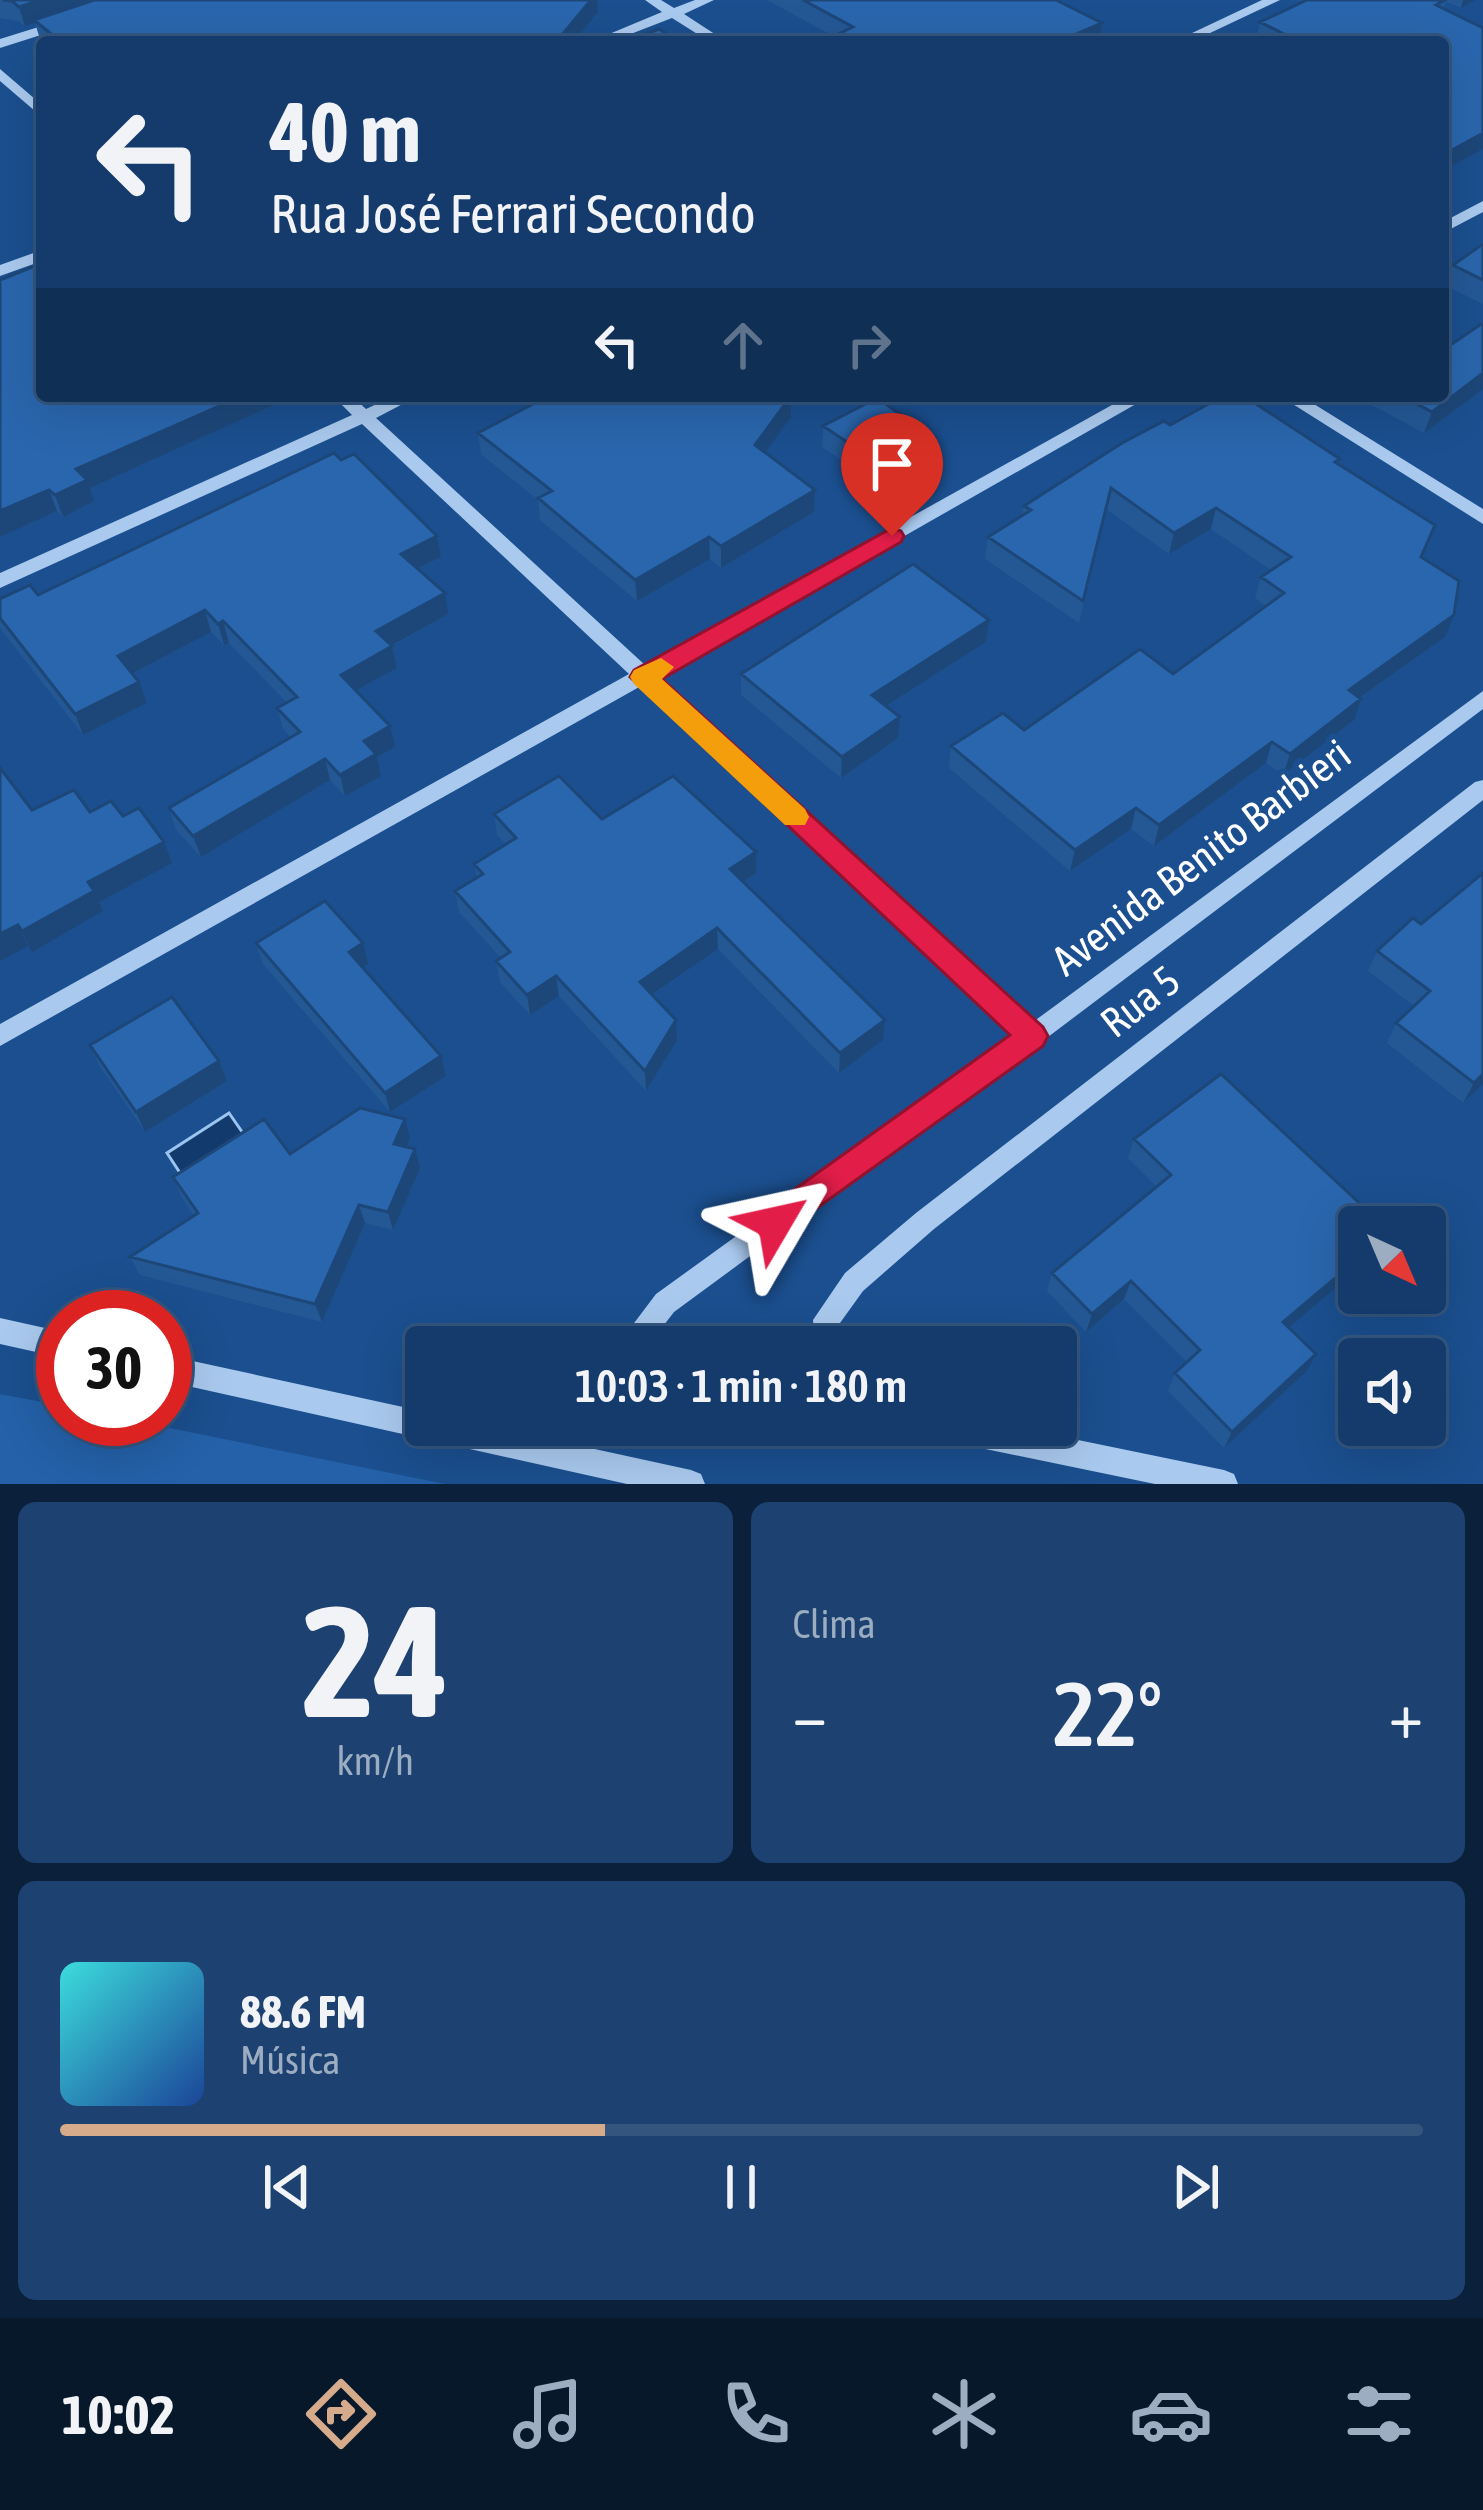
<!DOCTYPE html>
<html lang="pt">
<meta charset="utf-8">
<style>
:root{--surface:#143b6b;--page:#1d4271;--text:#f1f3f6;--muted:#9dadc1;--line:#33557e;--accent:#d6ab8b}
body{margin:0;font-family:"Asap Condensed",sans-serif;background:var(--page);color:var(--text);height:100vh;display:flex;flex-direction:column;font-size:45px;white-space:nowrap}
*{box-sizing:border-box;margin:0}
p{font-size:39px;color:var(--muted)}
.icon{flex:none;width:66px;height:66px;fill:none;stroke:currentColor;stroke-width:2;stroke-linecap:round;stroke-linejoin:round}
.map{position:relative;height:1484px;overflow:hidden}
.details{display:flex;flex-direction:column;gap:18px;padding:18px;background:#0b203b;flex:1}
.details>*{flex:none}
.guide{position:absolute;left:36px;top:36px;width:1413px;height:366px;border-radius:12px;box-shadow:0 12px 48px #0002,0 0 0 3px var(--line);background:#143b6b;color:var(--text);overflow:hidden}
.needle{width:78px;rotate:136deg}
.tools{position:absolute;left:1338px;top:1206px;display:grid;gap:24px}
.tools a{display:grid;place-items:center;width:108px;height:108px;border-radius:12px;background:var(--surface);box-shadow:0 12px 48px #0002,0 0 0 3px var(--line);font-size:60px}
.speed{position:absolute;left:36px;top:1290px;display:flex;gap:24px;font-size:60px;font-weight:700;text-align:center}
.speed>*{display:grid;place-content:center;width:156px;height:156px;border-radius:50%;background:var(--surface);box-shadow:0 12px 48px #0002,0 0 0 3px var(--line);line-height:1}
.speed .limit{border:18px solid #d22;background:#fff;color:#111}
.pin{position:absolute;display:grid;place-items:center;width:102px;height:102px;color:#fff;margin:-123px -51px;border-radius:50% 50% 50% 0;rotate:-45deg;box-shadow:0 0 12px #0007}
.pin .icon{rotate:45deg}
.me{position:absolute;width:132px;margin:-66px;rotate:54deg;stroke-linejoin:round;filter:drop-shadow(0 0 9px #0008)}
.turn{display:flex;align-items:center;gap:42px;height:252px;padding:0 36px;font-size:54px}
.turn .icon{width:156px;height:156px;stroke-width:2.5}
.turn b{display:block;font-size:84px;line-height:102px}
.lanes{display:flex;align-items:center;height:114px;padding:0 36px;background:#0003;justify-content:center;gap:60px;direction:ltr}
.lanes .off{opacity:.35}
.big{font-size:90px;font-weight:600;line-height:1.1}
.details .card{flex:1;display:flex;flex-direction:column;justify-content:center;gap:18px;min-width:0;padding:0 42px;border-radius:18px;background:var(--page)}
.details .dial{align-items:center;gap:0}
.dial b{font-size:156px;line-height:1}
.song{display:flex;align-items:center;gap:36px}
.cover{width:144px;height:144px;border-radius:18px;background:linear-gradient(135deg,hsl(180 70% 55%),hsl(220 70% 35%))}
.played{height:12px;border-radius:6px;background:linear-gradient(90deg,var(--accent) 40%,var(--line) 40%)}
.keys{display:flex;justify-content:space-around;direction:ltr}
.heat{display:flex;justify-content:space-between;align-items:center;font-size:66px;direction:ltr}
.details .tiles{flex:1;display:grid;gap:18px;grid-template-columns:1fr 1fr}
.card:last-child{grid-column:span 2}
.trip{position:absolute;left:405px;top:1326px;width:672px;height:120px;border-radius:12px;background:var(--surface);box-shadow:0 12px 48px #0002,0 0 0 3px var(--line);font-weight:600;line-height:120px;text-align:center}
.menu{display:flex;height:192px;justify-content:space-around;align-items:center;background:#08182b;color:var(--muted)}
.menu .icon{width:84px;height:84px}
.menu .selected{color:var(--accent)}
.menu b{font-size:54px;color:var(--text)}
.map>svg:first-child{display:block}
.green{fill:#2461a8}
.water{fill:#123a6d;stroke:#9cc4f0;stroke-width:3}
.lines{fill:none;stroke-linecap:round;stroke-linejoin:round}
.minor{fill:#a9c9ee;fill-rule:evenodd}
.wall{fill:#245895}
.shaded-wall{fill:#1d4779}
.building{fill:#2a66ad;stroke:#1d4779;stroke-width:3}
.route{fill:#e11d48;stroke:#92132f;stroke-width:3}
.slow{fill:#f59e0b}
.labels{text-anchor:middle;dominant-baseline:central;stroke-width:12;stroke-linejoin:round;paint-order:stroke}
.street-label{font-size:42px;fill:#fff;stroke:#1b4f8f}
</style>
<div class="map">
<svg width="1483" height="1484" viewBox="0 0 1483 1484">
<rect width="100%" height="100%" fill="#1b4f8f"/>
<path class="green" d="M0 1394 63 1406V1419H125L445 1484H0Z"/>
<path class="water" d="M229 1113 247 1139 184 1179 167 1153Z"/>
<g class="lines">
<path class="minor" d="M645 0H661L674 8 695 0H714L684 14 727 42H710L672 18 610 42H590L662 12Z
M1262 0H1280L1191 42H1173Z
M61 20 66 21V27L0 48V39Z
M0 69 42 105V117L0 81Z
M1483 201V212L1443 233V222Z
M42 250V261L0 276V265Z
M333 396H352L366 409 394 396H418L376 418 645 665 1128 396H1150L657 677 1033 1022 1483 691V709L1040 1043 674 1312 647 1347H616L656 1294 1015 1035 641 686 0 1046V1024L629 674 362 424 0 588V573L352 415Z
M1280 396H1301L1483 509V524Z
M1483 780V800L934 1229 863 1291 840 1323 843 1347H815L813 1320 845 1273 916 1213 1475 782Z
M0 1318 63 1332V1358L0 1344Z
M165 1355 426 1412V1425H486L535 1436 545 1425H578L567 1443 691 1470 701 1474 705 1484H627L165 1381Z
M923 1425H1005L1224 1470 1234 1474 1238 1484H1155L937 1439 927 1435Z"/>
</g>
<path class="wall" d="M0 0H597L598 12 574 42H43L40 39 35 23 25 26 18 21 0 18Z
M767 0H1056L833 36Z
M1284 0H1476L1461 8 1446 2 1444 9 1483 149 1443 171V42L1256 41 1260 22 1304 1Z
M1483 244V304L1446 286 1453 265Z
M1483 323 1424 433 1368 403 1370 396H1443Z
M42 396H272L274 405 90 488 94 501 63 517 57 511 0 537Z
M791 417 765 453 814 512 721 568 710 559 637 601 540 520 538 500 481 454 478 433Z
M1170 425 1338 464 1422 557 1445 637 1360 698 1354 720 1283 775 1266 763 1154 846 1131 829 1070 871 949 768 951 746 1024 730 1173 674 1266 606 1255 598 1261 577 1271 570 1211 529 1169 554 1106 509 1079 623 985 559 988 537 1022 515 1024 506Z
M823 426 927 455 876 484 822 447Z
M437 536 441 557 418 569 448 614 392 646 397 668 356 691 395 747 377 757 381 776 345 796 330 780 201 857 176 830 169 808 291 737 283 729 277 708 287 703 229 643 224 645 211 632 133 674 147 703 83 735 0 628V599L38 595Z
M989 620 986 642 886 706 900 717 898 738 841 778 741 695V674Z
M494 814 602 819 756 852V873L743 882 885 1020 883 1040 839 1073 718 949 652 995 676 1020 677 1040 646 1091 559 996 530 1015 500 982 496 961 501 958 459 912 455 891 477 878 474 864 506 845 497 835Z
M1413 918 1483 1084 1463 1103 1387 1043 1396 1023 1414 1006 1368 971 1377 951Z
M256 943 368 964 362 968 446 1076 390 1112 263 964Z
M90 1045 219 1061 227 1081 145 1132 99 1065Z
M1221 1074 1289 1327 1307 1371 1224 1448 1168 1391 1175 1373 1187 1362 1124 1299 1086 1332 1047 1291 1052 1273 1157 1187 1128 1158 1134 1139Z
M405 1119 410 1138 406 1147 420 1168 393 1230 365 1223 322 1322 140 1275 130 1257 194 1216 181 1196 173 1177 290 1154Z"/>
<path class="shaded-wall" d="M41 0H107L34 20 35 23 25 26 19 7Z
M591 0H597L598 12 574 42H556Z
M1463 0H1476L1461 8Z
M1102 23 1099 42H1058Z
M1483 133V149L1443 171V155Z
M1483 373V389L1424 433 1432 412Z
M242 396H272L274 405 90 488 94 501 63 517 55 495 76 469Z
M791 396V417L755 467V445Z
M929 434 927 455 876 484 877 462Z
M49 490 57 511 0 537V511Z
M815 490 814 512 721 568V546Z
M1216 508 1211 529 1169 554 1174 533Z
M437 536 441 557 405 575 401 554Z
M709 537 710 559 637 601 635 580Z
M445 593 448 614 380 652 376 631Z
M205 610 211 632 126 677 118 656Z
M1454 615 1445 637 1341 711 1349 690Z
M989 620 986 642 870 716 872 695Z
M223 621 229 643 224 645 218 624Z
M392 646 397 668 346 696 341 675Z
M139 682 147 703 83 735 75 714Z
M1361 699 1354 720 1283 775 1290 754Z
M900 717 898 738 841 778 842 757Z
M390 726 395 747 377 757 381 776 345 796 340 775 364 741Z
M1272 742 1266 763 1154 846 1159 825Z
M325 759 330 780 201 857 193 836Z
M1136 808 1131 829 1070 871 1075 850Z
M164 842 172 863 99 902 103 911 32 952 22 931 88 882Z
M756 852V873L731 890 730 869Z
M18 925 28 946 0 961V934Z
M717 928 718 949 641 1002 640 982Z
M363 943 368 964 354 973 349 952Z
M556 976 559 996 530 1015 527 995Z
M676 1020 677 1040 646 1091 645 1071Z
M885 1020 883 1040 839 1073 840 1053Z
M441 1056 446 1076 390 1112 385 1093Z
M219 1061 227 1081 145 1132 136 1112Z
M1483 1074V1084L1463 1103 1474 1083Z
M405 1119 410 1138 399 1163 394 1144Z
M415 1149 420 1168 393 1230 388 1212Z
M359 1205 365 1223 322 1322 315 1304Z
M1359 1258V1268L1274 1340 1283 1322Z
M1131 1281 1124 1299 1086 1332 1092 1314Z
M1316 1354 1307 1371 1224 1448 1232 1432Z"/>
<path class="building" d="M3 0H41L19 7 12 1Z
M94 0H591L556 42H61L34 20Z
M803 0H1056L1102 23 1058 42H821L853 27Z
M1307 0H1445L1436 5 1483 28V133L1443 155V42H1300L1260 22Z
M659 29 680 42H626Z
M1483 244V280L1453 265Z
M42 263V396H242L76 469 87 480 55 495 49 490 0 511V280Z
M1483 323V373L1432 412 1402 396H1443V350Z
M548 396H791L755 445 815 490 721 546 709 537 635 580 538 498 552 491 478 433Z
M1223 396H1244L1340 459 1335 462 1435 525 1421 557 1459 581 1454 615 1349 690 1361 699 1290 754 1272 742 1159 825 1136 808 1075 850 951 746 1003 713 1024 730 1140 649 1173 674 1284 593 1261 577 1291 557 1216 508 1174 533 1111 488 1083 601 988 537 1031 510 1024 506 1122 443 1164 421 1170 425Z
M877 398 929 434 877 462 823 426Z
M334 453 341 460 354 454 437 536 401 554 445 593 376 631 392 646 341 675 390 726 364 741 376 754 340 775 325 759 193 836 169 808 300 732 277 708 297 697 223 621 218 624 205 610 118 656 139 682 75 714 0 618V599L30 585 38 595Z
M913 564 989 620 872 695 900 717 842 757 741 674Z
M0 768 32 810 74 790 90 812 111 801 123 816 139 808 164 842 88 882 94 891 22 931 18 925 0 934Z
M559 776 602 819 673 776 756 852 730 869 885 1020 840 1053 717 928 640 982 676 1020 645 1071 556 976 527 995 496 961 510 952 455 891 483 874 474 864 516 838 494 814Z
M1483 873V1074L1474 1083 1396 1023 1430 991 1377 951 1413 918 1421 924Z
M325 901 363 943 349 952 441 1056 385 1093 256 943Z
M172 997 219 1061 136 1112 90 1045Z
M1221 1074 1385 1227H1359V1258L1283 1322 1316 1354 1232 1432 1175 1373 1200 1350 1131 1281 1092 1314 1052 1273 1171 1175 1134 1139Z
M360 1108 405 1119 394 1144 415 1149 388 1212 359 1205 315 1304 130 1257 198 1213 173 1177 264 1119 290 1154Z"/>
<path class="route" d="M892 528 901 531 904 536 901 542 662 679 1043 1027 1048 1036 1043 1046 775 1238 763 1234 758 1223 763 1212 1010 1035 630 677 634 670Z"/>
<path class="slow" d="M661 658 674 667 662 679 805 809 809 817 805 825H785L634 684 630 677 634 670Z"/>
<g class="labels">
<g class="street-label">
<text transform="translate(1201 857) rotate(-37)">Avenida Benito Barbieri</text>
<text transform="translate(1140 1001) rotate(-38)">Rua 5</text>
</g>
</g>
</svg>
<div class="tools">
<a><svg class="needle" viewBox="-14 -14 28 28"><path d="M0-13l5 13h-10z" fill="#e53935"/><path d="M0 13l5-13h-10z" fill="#9dadc1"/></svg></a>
<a><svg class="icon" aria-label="sound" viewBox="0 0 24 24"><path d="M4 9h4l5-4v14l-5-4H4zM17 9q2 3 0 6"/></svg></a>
</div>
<div class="speed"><div class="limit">30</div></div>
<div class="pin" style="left:892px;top:536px;background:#d93025"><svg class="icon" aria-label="arrive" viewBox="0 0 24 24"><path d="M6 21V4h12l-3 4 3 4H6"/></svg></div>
<svg class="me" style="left:775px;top:1223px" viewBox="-20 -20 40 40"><path d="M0-17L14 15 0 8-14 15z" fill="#e11d48" stroke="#fff" stroke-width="4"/></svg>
<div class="trip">10:03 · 1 min · 180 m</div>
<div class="guide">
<div class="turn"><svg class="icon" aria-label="left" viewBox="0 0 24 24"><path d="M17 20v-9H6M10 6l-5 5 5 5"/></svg><div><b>40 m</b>Rua José Ferrari Secondo</div></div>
<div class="lanes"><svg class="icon" aria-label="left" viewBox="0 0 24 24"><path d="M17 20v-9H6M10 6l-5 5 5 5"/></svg><svg class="icon off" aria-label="ahead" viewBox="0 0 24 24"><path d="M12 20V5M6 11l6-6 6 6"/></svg><svg class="icon off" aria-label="right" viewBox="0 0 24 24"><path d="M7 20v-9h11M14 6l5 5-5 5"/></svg></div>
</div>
</div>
<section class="details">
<div class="tiles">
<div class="card dial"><b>24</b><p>km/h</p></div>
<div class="card"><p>Clima</p>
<div class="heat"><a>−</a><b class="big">22°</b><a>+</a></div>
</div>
<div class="card">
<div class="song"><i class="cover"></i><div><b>88.6 FM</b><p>Música</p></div></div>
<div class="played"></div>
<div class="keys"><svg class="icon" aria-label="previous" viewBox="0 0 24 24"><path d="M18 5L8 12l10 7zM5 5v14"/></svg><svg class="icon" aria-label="pause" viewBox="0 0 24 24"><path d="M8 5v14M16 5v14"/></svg><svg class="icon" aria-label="next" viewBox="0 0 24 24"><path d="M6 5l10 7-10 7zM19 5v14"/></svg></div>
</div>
</div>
</section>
<nav class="menu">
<b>10:02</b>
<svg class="icon selected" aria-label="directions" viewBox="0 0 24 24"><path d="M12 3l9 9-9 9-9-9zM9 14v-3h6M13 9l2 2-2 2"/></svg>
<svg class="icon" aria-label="music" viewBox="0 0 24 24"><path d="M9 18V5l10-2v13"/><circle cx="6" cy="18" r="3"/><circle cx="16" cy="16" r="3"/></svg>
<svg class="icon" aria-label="phone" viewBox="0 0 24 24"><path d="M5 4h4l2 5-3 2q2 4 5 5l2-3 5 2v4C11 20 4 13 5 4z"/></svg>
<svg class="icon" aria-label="climate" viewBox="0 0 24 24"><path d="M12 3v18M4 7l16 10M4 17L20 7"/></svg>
<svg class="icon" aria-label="car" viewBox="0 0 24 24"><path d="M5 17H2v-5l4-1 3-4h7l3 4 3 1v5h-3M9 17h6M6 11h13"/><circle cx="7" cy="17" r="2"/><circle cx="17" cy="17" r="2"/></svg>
<svg class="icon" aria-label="filters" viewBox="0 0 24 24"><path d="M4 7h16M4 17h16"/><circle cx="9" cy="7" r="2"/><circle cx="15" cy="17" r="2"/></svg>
</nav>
